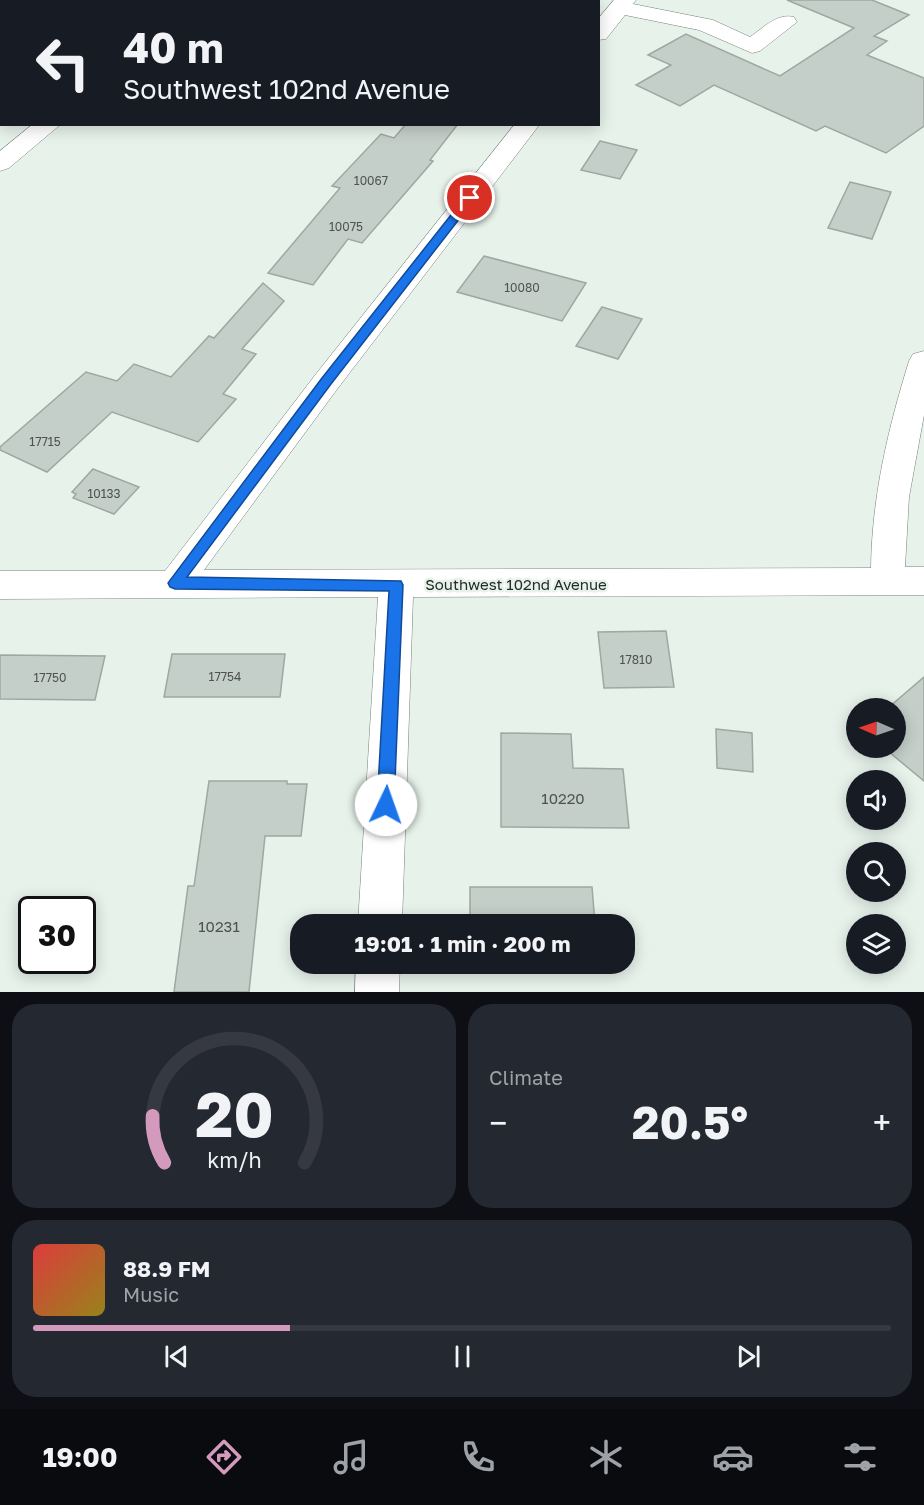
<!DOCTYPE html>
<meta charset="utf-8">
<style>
:root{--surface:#171b24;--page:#242831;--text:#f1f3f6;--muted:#9ea1a6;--line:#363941;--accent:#d39abe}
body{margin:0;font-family:"Golos Text",sans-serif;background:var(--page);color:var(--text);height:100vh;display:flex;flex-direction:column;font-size:22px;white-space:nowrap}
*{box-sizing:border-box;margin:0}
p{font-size:20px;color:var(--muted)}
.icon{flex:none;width:33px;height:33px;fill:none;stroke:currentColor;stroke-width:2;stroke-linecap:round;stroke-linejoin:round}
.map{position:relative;height:992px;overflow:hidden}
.drawer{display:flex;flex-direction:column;gap:12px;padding:12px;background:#0d0f14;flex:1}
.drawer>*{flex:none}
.banner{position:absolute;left:0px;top:0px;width:600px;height:126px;box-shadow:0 3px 15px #0003;background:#171b24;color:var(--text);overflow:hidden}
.needle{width:39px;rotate:272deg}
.tools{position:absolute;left:846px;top:698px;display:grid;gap:12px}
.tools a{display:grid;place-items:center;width:60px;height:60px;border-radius:50%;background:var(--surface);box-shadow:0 3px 15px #0003;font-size:30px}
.speed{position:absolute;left:18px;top:896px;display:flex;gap:12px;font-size:30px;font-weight:700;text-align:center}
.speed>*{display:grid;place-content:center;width:78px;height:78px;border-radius:50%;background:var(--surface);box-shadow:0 3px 15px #0003;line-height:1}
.speed .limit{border:3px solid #111;border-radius:9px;background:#fff;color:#111}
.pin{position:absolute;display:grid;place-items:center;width:51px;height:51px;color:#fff;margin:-26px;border:3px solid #fff;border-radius:50%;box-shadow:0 2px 6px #0007}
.me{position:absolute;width:66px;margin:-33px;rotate:3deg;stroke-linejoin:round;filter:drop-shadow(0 0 4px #0008)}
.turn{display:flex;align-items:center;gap:21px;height:126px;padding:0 24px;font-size:27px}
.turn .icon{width:78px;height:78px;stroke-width:2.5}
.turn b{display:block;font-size:42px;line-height:51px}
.big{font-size:45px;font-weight:700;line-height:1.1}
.drawer .tile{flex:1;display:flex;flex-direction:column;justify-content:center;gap:9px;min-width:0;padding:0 21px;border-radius:24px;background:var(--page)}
.drawer .dial{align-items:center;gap:0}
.dial svg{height:156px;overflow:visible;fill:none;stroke:var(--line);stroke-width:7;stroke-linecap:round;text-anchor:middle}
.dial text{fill:var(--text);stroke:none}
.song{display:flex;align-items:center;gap:18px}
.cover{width:72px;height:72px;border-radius:9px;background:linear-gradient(135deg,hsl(0 70% 55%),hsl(50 70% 35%))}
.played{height:6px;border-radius:3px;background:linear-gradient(90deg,var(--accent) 30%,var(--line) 30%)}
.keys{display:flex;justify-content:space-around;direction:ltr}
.heat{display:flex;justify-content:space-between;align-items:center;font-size:33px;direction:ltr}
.drawer .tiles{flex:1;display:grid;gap:12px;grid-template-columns:1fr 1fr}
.tile:last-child{grid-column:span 2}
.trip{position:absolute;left:290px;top:914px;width:345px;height:60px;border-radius:24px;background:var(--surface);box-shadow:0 3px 15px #0003;font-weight:700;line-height:60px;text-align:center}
.menu{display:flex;height:96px;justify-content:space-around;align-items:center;background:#090b0e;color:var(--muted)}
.menu .icon{width:42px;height:42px}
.menu .selected{color:var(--accent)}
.menu b{font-size:27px;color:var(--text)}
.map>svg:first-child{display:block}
.building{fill:#c5cfc9;stroke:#9ea8a2;stroke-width:1.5}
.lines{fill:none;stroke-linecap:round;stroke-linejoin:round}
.minor-casing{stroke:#77807b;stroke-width:1}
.minor{fill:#fff;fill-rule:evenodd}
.route{fill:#1a73e8;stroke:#114b97;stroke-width:1.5}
.labels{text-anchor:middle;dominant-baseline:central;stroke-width:5;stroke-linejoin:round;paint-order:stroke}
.number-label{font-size:12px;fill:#4e5350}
.street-label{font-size:15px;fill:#262a28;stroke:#e7f2eb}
.near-number-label{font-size:15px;fill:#4e5350}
</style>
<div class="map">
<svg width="924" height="992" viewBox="0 0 924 992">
<rect width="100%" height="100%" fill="#e7f2eb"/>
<path class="building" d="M787 0H872L909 15 874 36 887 41 867 55 924 78V126L886 153 825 126 816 131 714 85 680 106 636 85 671 65 648 55 686 34 780 76 854 28Z
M406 124H458L430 160 433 161 362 243 348 239 313 285 268 273 340 188 332 186 381 134 394 138Z
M600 141 637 150 620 179 581 170Z
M850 182 891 192 872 239 828 228Z
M484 256 586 283 562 321 457 292Z
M263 283 284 301 242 349 256 354 223 394 236 399 198 442 112 412 47 472 0 450V447L86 372 117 381 134 364 171 377 209 336 214 338Z
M602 307 642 319 618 359 576 346Z
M93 469 139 487 114 514 73 498 76 494 72 492Z
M666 631 674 687 604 688 598 632Z
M172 654H285L280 697H164Z
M0 655 105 656 95 700 0 699Z
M924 677V781L883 747H896V708H888Z
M716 729 752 733 753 772 717 768Z
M501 733 571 734 573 768 623 769 629 828 501 827Z
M209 781H287V784H307L301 836H265L249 992H174L188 886H194Z
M470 887H592L595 924H470Z"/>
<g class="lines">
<defs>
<path id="minor" d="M197 0H219L196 2Z
M614 0H636L633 4 713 20 750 37C763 28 777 13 794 17L797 22 760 51 752 53 699 30 625 15 606 39 598 40V19Z
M33 124H61L9 168 0 171V151Z
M515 124H540L338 388 204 570 871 568C872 496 888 429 909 361L913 354 924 351V415L909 497 905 567H924V595L413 597 402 924H358L378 597 0 599V571H165L316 374Z
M356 963H400L399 992H355Z"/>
</defs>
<use href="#minor" class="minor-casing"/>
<use href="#minor" class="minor"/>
</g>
<path class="route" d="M470 195 476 198 474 200 331 384 187 577 401 581 403 585 394 805 392 810 386 813 380 810 377 805 389 591 175 589 170 587 168 583 322 378 466 196Z"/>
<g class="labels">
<g class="number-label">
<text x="371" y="180">10067</text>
<text x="346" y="226">10075</text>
<text x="522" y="287">10080</text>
<text x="45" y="441">17715</text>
<text x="104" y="493">10133</text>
<text x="636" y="659">17810</text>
<text x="225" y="676">17754</text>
<text x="50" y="677">17750</text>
</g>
<g class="street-label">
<text x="516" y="584">Southwest 102nd Avenue</text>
</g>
<g class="near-number-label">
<text x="563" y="798">10220</text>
<text x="219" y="926">10231</text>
</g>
</g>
</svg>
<div class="tools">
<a><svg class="needle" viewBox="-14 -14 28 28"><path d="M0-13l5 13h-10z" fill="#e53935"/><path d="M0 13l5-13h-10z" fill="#9ea1a6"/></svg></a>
<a><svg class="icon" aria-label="sound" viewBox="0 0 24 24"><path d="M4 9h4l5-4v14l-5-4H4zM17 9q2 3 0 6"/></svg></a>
<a><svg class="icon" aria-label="search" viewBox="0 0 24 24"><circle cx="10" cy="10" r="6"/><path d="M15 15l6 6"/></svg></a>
<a><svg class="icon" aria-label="layers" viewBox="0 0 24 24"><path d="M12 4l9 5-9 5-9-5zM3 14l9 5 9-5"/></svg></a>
</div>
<div class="speed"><div class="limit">30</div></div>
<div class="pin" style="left:470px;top:198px;background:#d93025"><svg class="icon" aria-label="arrive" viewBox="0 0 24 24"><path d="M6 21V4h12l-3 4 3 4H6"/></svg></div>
<svg class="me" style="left:386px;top:805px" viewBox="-20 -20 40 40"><circle r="19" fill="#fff"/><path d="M0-13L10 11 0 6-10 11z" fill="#1a73e8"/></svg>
<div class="trip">19:01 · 1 min · 200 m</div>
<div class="banner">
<div class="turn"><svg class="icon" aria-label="left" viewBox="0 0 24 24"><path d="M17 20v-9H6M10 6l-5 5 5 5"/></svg><div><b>40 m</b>Southwest 102nd Avenue</div></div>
</div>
</div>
<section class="drawer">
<div class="tiles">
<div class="tile dial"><svg viewBox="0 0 100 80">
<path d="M14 69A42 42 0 1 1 86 69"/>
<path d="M14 69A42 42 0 0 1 8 45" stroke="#d39abe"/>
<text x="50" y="56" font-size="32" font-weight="700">20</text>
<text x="50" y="72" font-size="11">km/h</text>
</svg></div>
<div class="tile"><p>Climate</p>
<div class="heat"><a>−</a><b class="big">20.5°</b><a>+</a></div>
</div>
<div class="tile">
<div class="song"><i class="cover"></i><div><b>88.9 FM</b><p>Music</p></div></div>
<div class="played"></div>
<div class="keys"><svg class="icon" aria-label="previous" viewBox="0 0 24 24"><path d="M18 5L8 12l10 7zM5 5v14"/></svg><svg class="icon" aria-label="pause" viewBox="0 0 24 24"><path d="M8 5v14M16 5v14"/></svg><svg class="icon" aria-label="next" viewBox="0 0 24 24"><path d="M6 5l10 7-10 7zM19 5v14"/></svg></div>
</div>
</div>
</section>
<nav class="menu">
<b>19:00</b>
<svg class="icon selected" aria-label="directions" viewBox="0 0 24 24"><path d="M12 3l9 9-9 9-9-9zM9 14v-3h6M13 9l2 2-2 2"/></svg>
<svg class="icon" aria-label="music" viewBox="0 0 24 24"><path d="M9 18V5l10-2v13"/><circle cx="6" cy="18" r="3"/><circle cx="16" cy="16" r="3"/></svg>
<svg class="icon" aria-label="phone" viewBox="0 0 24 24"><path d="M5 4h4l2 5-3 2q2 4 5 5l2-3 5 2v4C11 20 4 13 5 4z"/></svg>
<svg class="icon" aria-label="climate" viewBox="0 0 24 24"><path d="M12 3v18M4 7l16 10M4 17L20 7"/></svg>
<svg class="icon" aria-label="car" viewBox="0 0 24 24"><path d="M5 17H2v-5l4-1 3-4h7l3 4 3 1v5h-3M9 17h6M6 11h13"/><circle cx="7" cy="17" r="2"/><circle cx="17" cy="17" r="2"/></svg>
<svg class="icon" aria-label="filters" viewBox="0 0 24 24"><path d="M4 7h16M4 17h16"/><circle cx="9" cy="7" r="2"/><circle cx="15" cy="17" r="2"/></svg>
</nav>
